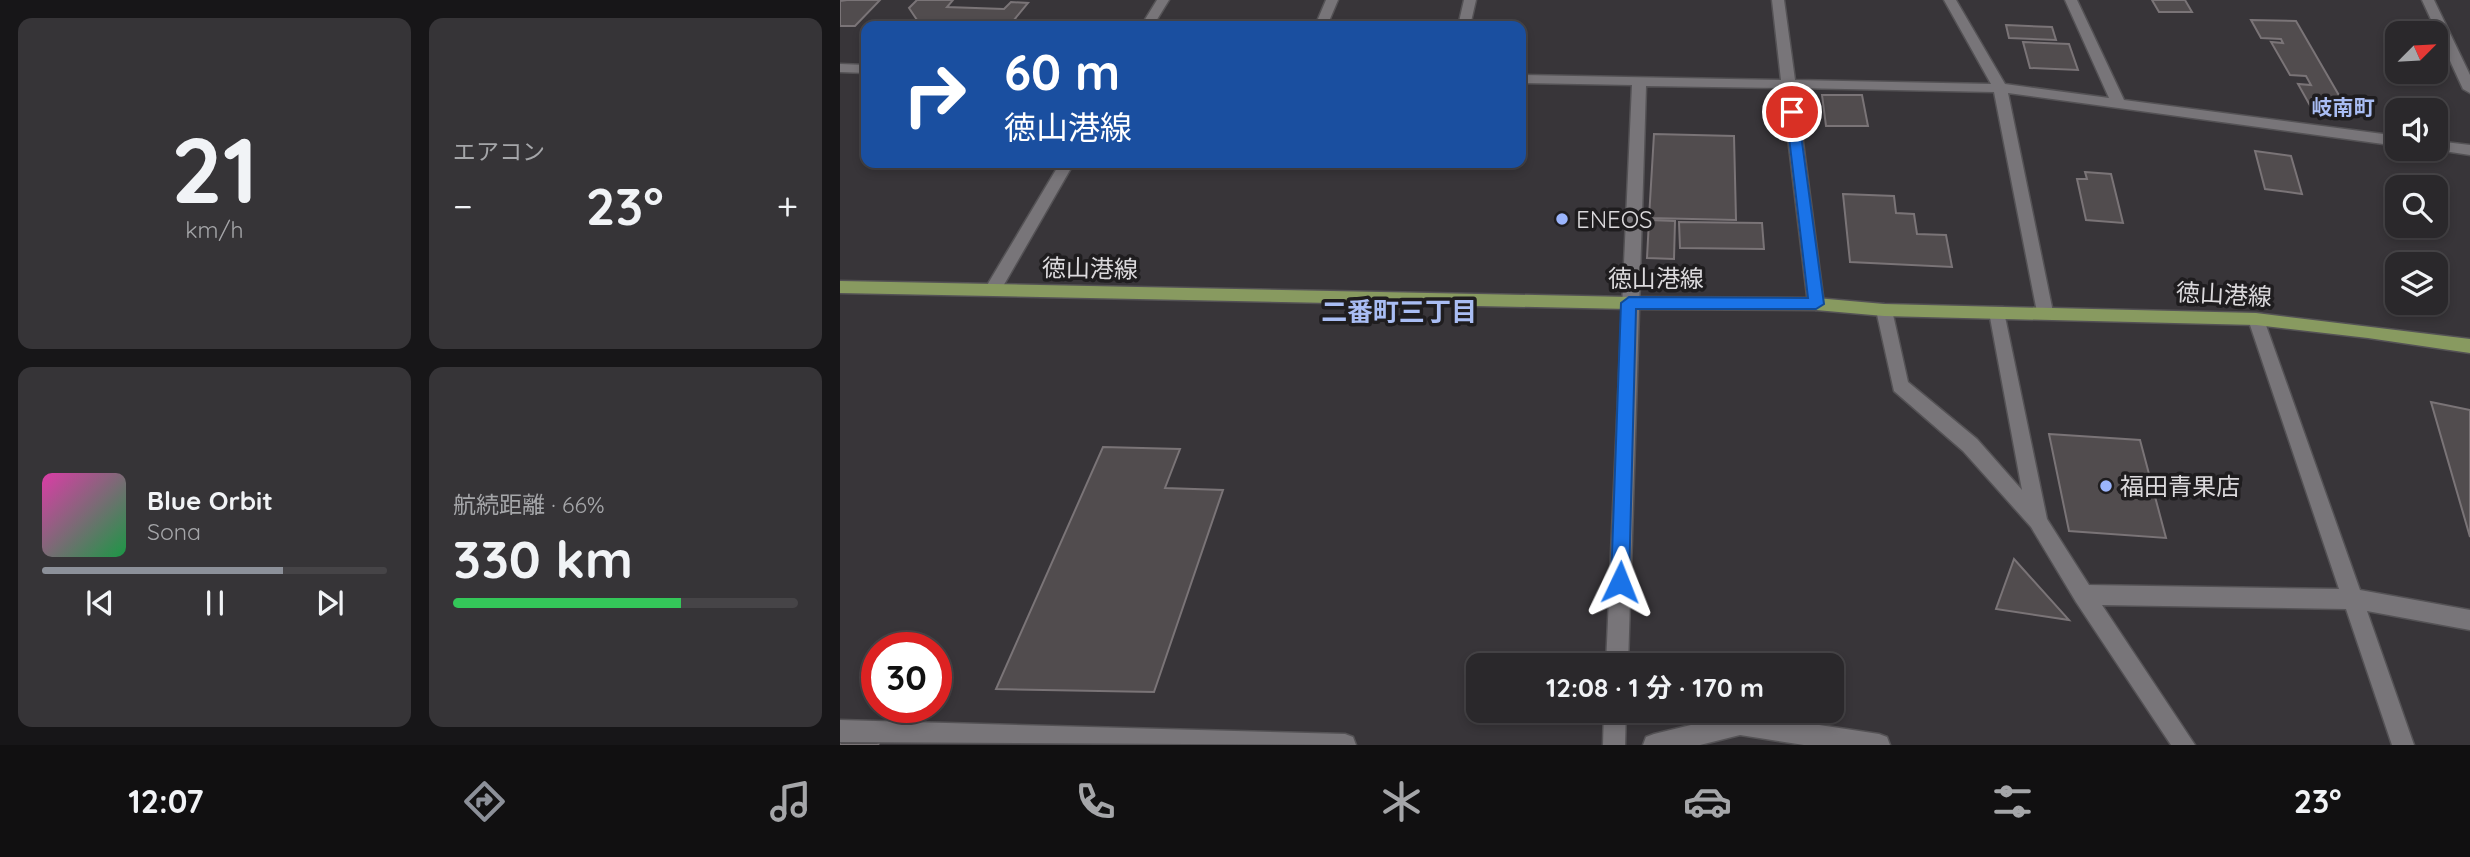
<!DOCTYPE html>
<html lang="ja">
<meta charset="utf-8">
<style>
:root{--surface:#2a282b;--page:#363437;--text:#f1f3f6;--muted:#a5a6a9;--line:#464447;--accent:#8c9099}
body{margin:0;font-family:Quicksand,"Noto Sans JP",sans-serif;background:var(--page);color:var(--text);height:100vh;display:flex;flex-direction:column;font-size:26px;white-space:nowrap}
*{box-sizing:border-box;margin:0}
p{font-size:23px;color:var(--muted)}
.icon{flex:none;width:38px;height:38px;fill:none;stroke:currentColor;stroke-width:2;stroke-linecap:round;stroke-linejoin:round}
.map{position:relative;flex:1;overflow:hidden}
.sheet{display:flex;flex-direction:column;gap:18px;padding:18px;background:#171618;width:840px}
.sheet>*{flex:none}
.banner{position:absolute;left:21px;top:21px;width:665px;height:147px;border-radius:14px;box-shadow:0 4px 10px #0003,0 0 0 2px var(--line);background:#1a4fa0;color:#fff;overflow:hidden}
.needle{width:46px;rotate:66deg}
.fabs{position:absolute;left:1545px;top:21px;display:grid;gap:14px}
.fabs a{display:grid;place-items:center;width:63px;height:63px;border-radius:14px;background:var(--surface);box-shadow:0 4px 10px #0003,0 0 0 2px var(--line);font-size:35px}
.speed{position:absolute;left:21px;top:632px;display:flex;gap:14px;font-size:35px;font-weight:700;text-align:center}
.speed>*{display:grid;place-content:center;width:91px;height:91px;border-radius:50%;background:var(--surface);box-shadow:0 4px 10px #0003,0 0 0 2px var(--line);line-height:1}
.speed .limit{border:10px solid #d22;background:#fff;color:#111}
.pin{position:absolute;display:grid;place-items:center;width:60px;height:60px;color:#fff;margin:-30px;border:4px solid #fff;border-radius:50%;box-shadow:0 2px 7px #0007}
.me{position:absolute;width:77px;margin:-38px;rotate:2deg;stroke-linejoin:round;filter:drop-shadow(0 0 5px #0008)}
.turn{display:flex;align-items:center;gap:24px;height:147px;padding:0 28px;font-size:32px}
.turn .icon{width:91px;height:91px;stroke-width:2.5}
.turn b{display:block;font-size:49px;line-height:60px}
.big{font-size:52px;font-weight:700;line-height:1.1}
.sheet .widget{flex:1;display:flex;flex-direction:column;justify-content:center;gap:10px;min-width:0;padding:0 24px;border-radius:14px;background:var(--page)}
.sheet .dial{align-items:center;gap:0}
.dial b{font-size:91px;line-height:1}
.song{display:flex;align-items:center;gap:21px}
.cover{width:84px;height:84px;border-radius:10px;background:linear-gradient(135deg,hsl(320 70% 55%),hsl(140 70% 35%))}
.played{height:7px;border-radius:4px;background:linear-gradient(90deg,var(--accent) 70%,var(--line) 70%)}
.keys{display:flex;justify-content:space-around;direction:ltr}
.heat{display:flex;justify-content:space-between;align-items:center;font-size:38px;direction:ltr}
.charge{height:10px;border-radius:5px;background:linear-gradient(90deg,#34c759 66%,var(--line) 0)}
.sheet .tiles{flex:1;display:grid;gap:18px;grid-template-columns:repeat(2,1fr)}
.trip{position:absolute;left:626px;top:653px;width:378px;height:70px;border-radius:14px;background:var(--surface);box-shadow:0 4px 10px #0003,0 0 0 2px var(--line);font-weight:700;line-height:70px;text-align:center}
.tab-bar{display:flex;height:112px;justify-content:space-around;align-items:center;background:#111011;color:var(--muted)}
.tab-bar .icon{width:49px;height:49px}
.tab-bar .current{color:var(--accent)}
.tab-bar b{font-size:32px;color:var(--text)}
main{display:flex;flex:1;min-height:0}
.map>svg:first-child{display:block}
.building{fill:#514c4e;stroke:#7a7477;stroke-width:2}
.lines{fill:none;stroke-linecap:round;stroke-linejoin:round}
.minor-casing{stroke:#545255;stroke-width:3}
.major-casing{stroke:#545255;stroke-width:3}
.minor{fill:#787579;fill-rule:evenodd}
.major{fill:#889a60;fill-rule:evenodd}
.route{fill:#1a73e8;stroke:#114b97;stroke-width:2}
.poi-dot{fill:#9bb5fd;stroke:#1f1d1f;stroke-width:2.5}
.labels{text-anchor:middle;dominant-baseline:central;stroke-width:7;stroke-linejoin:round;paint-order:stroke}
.far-neighbourhood-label{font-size:21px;font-weight:bold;fill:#a9bdf3;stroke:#1f1d1f}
.poi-label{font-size:24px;fill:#dbd9dc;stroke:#1f1d1f;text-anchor:start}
.street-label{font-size:24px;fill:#dbd9dc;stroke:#1f1d1f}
.neighbourhood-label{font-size:26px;font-weight:bold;fill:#a9bdf3;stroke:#1f1d1f}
</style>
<main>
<section class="sheet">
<div class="tiles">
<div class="widget dial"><b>21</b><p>km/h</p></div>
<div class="widget"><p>エアコン</p>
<div class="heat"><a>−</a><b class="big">23°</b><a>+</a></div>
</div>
<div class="widget">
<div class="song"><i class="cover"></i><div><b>Blue Orbit</b><p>Sona</p></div></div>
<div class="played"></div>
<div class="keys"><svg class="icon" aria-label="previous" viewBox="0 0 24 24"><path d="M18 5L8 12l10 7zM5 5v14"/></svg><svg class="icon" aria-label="pause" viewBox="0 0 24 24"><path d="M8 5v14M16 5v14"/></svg><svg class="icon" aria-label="next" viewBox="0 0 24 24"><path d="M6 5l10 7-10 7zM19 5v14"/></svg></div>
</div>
<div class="widget"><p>航続距離 · 66%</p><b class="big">330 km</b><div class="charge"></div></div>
</div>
</section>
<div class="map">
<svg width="1630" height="745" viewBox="0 0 1630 745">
<rect width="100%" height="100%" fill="#383539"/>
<path class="building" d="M7 0H40L15 26H0V1Z
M77 0H113L107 7 164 9 171 2 188 3 169 26H72L77 20 69 8Z
M1312 0H1345L1352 12H1319Z
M1411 20 1456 21 1508 111 1472 109 1458 84 1471 85 1466 76 1450 75 1431 42 1443 43 1441 39 1421 38Z
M1166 25 1212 27 1216 40 1169 38Z
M1183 42 1229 44 1238 70 1190 68Z
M982 95H1022L1028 126H986Z
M814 134 894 136 896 220 809 218Z
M1415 151 1451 156 1462 194 1425 189Z
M1245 172 1271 174 1283 223 1246 220 1237 179H1247Z
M1003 194 1054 196 1056 213 1074 214 1077 234 1106 235 1112 267 1010 262Z
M809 220 835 221 834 259 807 258Z
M839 222 922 223 924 249 840 248Z
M1591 402 1630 410V537Z
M1209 434 1300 440 1326 538 1229 531Z
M263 447 340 449 325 488 383 490 314 692 156 689Z
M1174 559 1229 620 1156 609Z
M0 740 40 741 38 745H0Z"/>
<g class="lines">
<defs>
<path id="minor" d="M317 0H329L313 26H301Z
M486 0H498L487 26H475Z
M624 0H636L630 26H618Z
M932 0H944L955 80 1151 84 1104 0H1116L1165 84 1269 98 1225 0H1237L1284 100 1558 136V146L1168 93 1213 312 1211 317H1199L1197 312 1154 92 956 88 984 304 976 310 968 304 942 88 806 86 788 665H766L792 85 681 83V75L941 80Z
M1582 0H1594L1630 75V93L1623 89Z
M0 64 26 65V73L0 72Z
M1596 141 1630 145V155L1591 149H1596Z
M220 163H234L158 295H146L144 291 146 287Z
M1044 304 1052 310 1068 382 1137 439 1182 490 1149 312 1151 307H1163L1207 519 1249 585 1499 589 1408 319 1410 314H1422L1520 590 1630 610V630L1527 611 1574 745H1552L1506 609 1262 605 1355 745H1331L1236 602 1191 527 1123 451 1054 391 1036 310Z
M764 710H786L785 745H763Z
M900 713 1039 734 1047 737 1050 745H964L900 735 860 745H803L806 737 814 734Z
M0 720 505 734 513 737 516 745 0 742Z"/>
<path id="major" d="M0 281 789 297 976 298 1044 304 1416 313 1630 339V353L1528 338 1416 325 1044 316 976 310 789 309 0 293Z"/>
</defs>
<use href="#minor" class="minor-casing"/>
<use href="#major" class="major-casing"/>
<use href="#minor" class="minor"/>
<use href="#major" class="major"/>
</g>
<path class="route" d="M952 108 958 112 984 304 976 309H796L789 582 786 588 780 590 773 588 771 582 781 303 789 297 968 298 946 112Z"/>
<g class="poi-dot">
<circle cx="722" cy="219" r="7"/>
<circle cx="1266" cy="486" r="7"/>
</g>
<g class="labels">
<g class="far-neighbourhood-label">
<text x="1503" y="107">岐南町</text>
</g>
<g class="poi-label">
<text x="736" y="219">ENEOS</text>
<text x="1280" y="486">福田青果店</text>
</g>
<g class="street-label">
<text transform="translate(250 268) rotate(1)">徳山港線</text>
<text x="816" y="278">徳山港線</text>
<text transform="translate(1384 294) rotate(3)">徳山港線</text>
</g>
<g class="neighbourhood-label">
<text x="559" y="311">二番町三丁目</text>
</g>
</g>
</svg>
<div class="fabs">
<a><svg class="needle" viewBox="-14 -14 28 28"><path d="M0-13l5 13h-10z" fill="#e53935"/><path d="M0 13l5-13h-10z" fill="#a5a6a9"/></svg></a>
<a><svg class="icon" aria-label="sound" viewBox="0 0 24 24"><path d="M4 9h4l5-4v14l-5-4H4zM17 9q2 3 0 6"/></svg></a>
<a><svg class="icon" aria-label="search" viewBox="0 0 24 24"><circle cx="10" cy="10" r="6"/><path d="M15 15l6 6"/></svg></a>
<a><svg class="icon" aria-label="layers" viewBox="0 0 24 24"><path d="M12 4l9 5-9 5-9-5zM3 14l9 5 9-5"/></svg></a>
</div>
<div class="speed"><div class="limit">30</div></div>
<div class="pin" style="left:952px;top:112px;background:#d93025"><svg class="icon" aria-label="arrive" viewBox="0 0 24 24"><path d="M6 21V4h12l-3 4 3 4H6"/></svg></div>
<svg class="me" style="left:780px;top:582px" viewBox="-20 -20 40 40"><path d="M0-17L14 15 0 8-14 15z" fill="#1a73e8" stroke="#fff" stroke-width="4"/></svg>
<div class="trip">12:08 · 1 分 · 170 m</div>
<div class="banner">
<div class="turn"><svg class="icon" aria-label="right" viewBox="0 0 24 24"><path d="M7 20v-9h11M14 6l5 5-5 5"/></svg><div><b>60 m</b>徳山港線</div></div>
</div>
</div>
</main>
<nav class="tab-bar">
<b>12:07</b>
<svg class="icon current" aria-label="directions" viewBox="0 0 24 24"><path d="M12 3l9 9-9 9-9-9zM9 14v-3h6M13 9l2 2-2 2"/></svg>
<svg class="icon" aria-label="music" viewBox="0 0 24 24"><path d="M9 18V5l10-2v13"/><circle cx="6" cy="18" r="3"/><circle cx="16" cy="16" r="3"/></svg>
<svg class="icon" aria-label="phone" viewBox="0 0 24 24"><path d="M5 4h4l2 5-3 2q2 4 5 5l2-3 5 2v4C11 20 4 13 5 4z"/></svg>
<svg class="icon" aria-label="climate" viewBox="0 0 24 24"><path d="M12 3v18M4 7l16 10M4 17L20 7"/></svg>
<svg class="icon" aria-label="car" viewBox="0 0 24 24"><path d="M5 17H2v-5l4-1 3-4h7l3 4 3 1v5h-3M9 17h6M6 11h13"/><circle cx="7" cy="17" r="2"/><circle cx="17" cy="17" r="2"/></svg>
<svg class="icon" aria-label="filters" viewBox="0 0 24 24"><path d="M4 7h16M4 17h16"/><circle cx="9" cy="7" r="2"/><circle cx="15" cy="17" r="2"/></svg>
<b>23°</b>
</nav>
